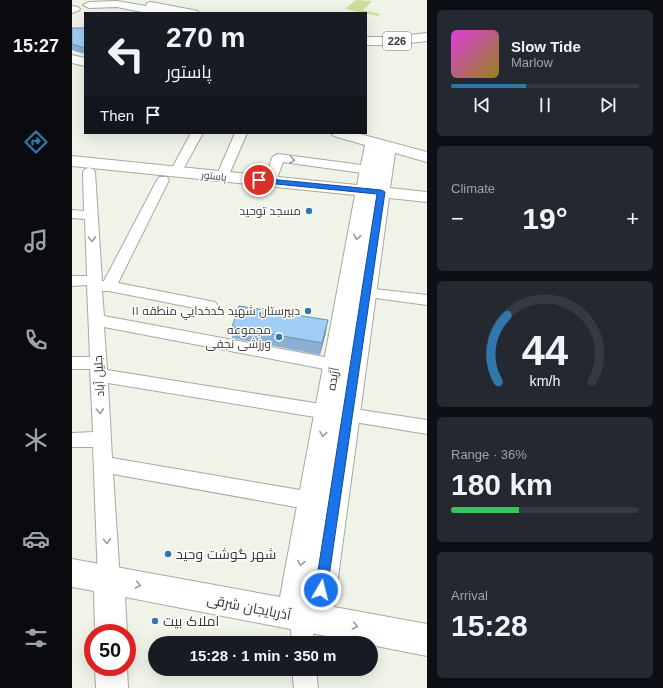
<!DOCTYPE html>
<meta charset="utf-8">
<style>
:root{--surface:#171b24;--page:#242831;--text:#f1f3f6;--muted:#9ea1a6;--line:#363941;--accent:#3277ac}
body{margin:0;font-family:Helvetica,Cairo,sans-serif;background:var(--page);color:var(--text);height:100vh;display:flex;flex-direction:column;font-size:15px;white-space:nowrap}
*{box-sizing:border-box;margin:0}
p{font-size:13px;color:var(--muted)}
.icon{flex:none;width:22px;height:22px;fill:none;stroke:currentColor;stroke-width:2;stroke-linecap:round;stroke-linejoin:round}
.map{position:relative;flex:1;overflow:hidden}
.details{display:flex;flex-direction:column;gap:10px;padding:10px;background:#0d0f14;width:236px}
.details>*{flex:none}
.guide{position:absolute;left:12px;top:12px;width:283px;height:122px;border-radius:0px;box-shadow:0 4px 16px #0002;background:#171b24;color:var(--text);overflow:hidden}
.speed{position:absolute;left:12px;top:624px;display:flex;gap:8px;font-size:20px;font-weight:700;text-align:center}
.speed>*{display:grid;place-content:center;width:52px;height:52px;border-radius:50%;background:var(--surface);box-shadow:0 4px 16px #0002;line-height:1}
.speed .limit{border:6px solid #d22;background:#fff;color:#111}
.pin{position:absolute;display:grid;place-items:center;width:34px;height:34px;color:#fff;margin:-17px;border:2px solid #fff;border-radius:50%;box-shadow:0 1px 4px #0007}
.me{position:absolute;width:44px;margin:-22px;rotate:8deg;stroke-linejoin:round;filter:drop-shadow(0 0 3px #0008)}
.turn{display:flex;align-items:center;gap:14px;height:84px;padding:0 16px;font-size:18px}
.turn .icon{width:52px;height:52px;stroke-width:2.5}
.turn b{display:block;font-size:28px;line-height:34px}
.then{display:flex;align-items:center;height:38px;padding:0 16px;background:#0003;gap:8px;font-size:15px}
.big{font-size:30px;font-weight:600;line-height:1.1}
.details .widget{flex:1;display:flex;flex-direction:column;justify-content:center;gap:6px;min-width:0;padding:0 14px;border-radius:6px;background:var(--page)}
.details .dial{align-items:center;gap:0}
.dial svg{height:104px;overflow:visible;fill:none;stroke:var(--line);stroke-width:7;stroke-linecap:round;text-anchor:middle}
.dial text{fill:var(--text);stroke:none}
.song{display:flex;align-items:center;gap:12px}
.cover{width:48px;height:48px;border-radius:6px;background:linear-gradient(135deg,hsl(300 70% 55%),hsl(50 70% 35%))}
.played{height:4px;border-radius:2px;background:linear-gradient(90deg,var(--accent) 40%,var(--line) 40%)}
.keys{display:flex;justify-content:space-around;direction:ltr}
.heat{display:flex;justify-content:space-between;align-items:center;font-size:22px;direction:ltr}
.charge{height:6px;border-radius:3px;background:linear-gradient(90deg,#34c759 36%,var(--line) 0)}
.trip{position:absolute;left:76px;top:636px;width:230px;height:40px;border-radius:20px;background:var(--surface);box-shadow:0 4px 16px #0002;font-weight:600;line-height:40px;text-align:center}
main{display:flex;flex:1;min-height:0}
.tab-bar{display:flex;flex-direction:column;width:72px;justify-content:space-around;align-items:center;background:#090b0e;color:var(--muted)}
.tab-bar .icon{width:28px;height:28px}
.tab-bar .current{color:var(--accent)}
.tab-bar b{font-size:18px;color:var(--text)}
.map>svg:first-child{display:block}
.green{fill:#cde09e}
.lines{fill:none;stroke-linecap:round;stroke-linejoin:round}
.minor-casing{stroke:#a7aa9f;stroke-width:2}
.secondary-casing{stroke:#a7aa9f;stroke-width:2}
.primary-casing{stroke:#a7aa9f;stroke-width:2}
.minor{fill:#fff;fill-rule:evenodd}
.secondary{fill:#fff;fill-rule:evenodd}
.primary{fill:#fff;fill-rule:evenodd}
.wall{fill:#8ab0d3}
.shaded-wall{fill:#7090ac}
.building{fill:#a0cdf5;stroke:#7090ac}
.oneway{stroke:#9b9c9a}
.route{fill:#1a73e8;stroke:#114b97}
.poi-dot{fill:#3277ac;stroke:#fff;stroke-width:1.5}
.labels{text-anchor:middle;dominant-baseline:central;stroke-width:3;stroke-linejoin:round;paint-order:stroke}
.far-street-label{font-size:10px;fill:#373934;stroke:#fff}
.shield{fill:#fff;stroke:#737471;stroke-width:1}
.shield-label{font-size:11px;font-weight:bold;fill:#373934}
.poi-label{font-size:12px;fill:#373934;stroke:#fff;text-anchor:end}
.street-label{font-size:12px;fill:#373934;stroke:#fff}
.near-poi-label{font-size:14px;fill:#373934;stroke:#fff;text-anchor:start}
.near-street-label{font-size:14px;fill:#373934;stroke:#fff}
</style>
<main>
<nav class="tab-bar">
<b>15:27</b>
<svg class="icon current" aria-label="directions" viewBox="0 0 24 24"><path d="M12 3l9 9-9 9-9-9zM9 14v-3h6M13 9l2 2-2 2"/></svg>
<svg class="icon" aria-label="music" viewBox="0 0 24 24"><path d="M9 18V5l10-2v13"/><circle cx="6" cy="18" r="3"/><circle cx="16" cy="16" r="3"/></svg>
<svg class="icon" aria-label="phone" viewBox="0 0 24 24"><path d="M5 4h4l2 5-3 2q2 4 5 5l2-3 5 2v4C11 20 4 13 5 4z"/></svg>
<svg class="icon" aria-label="climate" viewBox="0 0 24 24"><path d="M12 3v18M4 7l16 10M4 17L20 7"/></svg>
<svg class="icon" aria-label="car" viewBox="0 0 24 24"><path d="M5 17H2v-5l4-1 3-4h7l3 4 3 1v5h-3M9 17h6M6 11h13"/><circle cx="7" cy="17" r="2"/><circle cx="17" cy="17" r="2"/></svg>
<svg class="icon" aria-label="filters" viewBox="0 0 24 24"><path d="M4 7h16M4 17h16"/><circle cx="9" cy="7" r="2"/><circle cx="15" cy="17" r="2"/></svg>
</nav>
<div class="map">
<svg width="355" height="688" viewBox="0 0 355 688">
<rect width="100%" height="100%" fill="#f0f3e8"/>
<path class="green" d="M284 0 300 1 291 10 308 14 306 16 273 9Z"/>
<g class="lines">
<defs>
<path id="minor" d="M119 133H131L108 175H100L98 172Z
M163 133H175L156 177 154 180H146L144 177Z
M206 154 297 166 301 167 303 170 301 173 297 174 211 162 203 184H195L193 181 200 158 202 156Z
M17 168 21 169 23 172 30 281H32L85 180 87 177H95L97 180 46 283 138 301 143 302 146 306 143 310 138 311 37 291H30L32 316 263 359 269 361 271 365 269 369 263 371 32 327 35 370 255 405 261 407 264 412 261 417 255 419 36 383 40 458 240 492 247 495 250 501 247 507 240 510 41 474 48 580 45 587 37 590 29 587 26 580 21 447H0V433L21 432 18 369H0V357H18L15 285 0 286V276H15L13 219 0 218V210L12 211 11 172 13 169Z
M294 288 355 295V305L289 296 287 293 289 290Z
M276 408 355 420V434L270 420 267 415 270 410Z
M229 605 237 608 240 616 242 643H220L218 616 221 608Z
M220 669H244L246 688H222Z"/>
<path id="secondary" d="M0 55 13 58V66L0 63Z
M259 133H284L355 152V162L323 153 318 188 355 192V202L317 198 262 607 355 624V656L299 645V643H290L53 597 55 633H23L22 591 0 587V559L208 597 283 195 0 166V156L285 185 293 145 262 136Z
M23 667H55L56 688H24Z"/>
<path id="primary" d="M45 1 74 6 75 3 79 2 121 10 125 11 127 13H75L45 7 17 8 11 5 17 2Z
M0 6 6 7 8 9 6 11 0 13Z
M355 33V41L319 45H294V37H319Z"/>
</defs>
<use href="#minor" class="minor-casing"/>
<use href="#secondary" class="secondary-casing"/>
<use href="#primary" class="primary-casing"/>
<use href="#minor" class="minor"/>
<use href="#secondary" class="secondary"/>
<use href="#primary" class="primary"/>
</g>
<path class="wall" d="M0 28H13V54L0 50Z
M160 327 254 332 248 355 160 338Z"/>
<path class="shaded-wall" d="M256 320 254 332 248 355 250 343Z"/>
<path class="building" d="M0 28H13V48L0 44Z
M167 306 256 320 250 343 160 327Z"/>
<defs><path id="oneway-chevron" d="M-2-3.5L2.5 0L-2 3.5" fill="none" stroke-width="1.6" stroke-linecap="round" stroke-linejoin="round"/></defs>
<g class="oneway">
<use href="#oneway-chevron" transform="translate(220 160) rotate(8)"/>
<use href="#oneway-chevron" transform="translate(285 237) rotate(100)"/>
<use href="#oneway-chevron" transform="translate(20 239) rotate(87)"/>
<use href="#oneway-chevron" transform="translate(28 411) rotate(87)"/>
<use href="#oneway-chevron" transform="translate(251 434) rotate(100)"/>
<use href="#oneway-chevron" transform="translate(35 541) rotate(87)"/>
<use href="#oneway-chevron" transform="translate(229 563) rotate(100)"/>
<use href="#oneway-chevron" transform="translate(66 585) rotate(11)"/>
<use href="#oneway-chevron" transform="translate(283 626) rotate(11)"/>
</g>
<path class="route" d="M187 178 309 190 313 192 255 590 253 594 249 596 245 594 243 590 305 194 184 182V179Z"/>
<g class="poi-dot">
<circle cx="237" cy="211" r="4"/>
<circle cx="236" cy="311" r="4"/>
<circle cx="207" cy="337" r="4"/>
<circle cx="96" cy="554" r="4"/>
<circle cx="83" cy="621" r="4"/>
</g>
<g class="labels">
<g class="far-street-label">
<text transform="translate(142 176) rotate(6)">پاستور</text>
</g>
<rect class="shield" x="311" y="32" width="28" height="18" rx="3"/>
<g class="shield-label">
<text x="325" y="41">226</text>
</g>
<g class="poi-label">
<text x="229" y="211">مسجد توحید</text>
<text x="228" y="311">دبيرستان شهيد كدخدايي منطقه ١١</text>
<text x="199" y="330">مجموعه<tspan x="199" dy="14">ورزشی نجفی</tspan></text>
</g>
<g class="street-label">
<text transform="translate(27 376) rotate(-93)">جلیل آباد</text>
<text transform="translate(261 379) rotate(-80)">آژیده</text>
</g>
<g class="near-poi-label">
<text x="104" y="554">شهر گوشت وحید</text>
<text x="91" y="621">املاک بیت</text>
</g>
<g class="near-street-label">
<text transform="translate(177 607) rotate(11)">آذربایجان شرقی</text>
</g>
</g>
</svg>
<div class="speed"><div class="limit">50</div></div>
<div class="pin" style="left:187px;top:180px;background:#d93025"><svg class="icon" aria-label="arrive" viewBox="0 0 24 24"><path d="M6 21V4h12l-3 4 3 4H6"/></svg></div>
<svg class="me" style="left:249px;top:590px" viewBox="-20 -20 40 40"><circle r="17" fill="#1a73e8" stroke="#fff" stroke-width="3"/><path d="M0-11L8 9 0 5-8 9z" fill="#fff"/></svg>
<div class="trip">15:28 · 1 min · 350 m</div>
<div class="guide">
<div class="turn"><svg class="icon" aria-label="left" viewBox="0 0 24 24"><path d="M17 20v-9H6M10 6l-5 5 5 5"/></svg><div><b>270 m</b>پاستور</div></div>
<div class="then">Then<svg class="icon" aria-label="arrive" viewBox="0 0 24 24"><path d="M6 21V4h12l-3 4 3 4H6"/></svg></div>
</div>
</div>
<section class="details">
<div class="widget">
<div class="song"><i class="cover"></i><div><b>Slow Tide</b><p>Marlow</p></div></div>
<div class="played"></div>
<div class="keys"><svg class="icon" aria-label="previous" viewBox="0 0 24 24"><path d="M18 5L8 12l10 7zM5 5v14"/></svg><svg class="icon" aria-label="pause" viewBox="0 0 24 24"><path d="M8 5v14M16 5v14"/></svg><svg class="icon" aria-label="next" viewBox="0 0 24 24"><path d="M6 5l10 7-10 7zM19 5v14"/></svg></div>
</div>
<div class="widget"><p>Climate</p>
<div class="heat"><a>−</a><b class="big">19°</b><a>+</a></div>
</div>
<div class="widget dial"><svg viewBox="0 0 100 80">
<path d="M14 69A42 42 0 1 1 86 69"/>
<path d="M14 69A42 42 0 0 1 21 18" stroke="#3277ac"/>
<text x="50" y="56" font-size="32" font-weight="700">44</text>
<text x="50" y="72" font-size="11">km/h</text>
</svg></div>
<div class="widget"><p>Range · 36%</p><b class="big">180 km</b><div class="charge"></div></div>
<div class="widget"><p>Arrival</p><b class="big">15:28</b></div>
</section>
</main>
